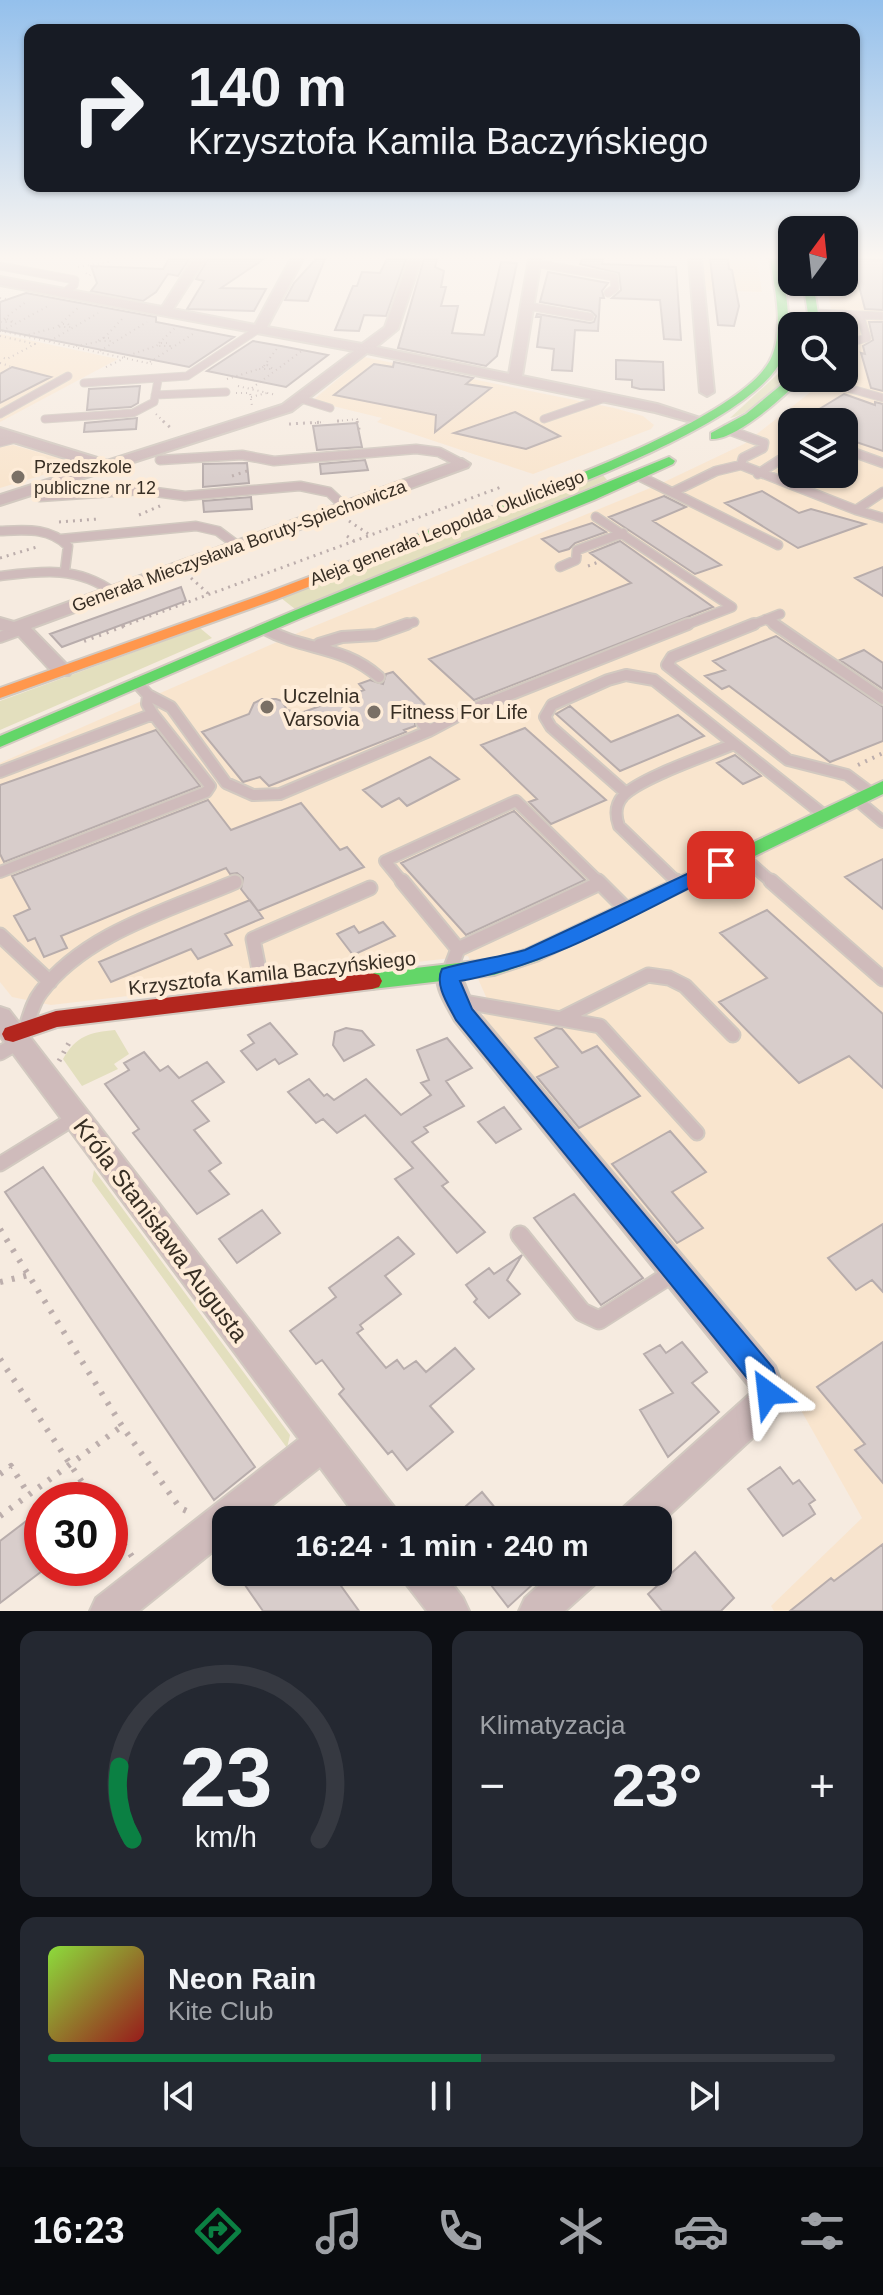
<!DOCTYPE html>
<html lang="pl">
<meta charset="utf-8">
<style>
:root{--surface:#171b24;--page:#242831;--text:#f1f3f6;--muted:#9ea1a6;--line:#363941;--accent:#0b8043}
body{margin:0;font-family:Arial,sans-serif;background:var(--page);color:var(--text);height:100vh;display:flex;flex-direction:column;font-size:30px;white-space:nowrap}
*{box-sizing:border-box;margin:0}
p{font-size:26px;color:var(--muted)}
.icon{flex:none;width:44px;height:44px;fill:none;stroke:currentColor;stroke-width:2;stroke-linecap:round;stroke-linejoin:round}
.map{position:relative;height:1611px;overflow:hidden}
.side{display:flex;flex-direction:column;gap:20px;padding:20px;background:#0d0f14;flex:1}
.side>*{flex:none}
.hud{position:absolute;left:24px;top:24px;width:836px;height:168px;border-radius:16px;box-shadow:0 2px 6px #0004;background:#171b24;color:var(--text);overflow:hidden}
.needle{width:52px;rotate:15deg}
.controls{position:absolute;left:778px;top:216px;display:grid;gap:16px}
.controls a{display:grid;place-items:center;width:80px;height:80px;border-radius:16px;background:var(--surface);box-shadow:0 2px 6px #0004;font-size:40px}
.speed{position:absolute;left:24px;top:1482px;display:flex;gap:16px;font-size:40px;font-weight:700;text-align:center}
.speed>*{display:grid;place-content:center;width:104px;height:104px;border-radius:50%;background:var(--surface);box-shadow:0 2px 6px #0004;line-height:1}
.speed .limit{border:12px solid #d22;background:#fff;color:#111}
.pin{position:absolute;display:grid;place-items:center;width:68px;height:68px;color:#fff;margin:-34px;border-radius:16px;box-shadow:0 4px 12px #0006}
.me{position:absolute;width:88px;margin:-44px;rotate:330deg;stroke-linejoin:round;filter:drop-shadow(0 0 6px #0008)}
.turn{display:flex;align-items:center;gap:28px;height:168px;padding:0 32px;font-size:36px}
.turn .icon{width:104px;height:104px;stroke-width:2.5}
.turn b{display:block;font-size:56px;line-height:68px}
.big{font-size:60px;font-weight:700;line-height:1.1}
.side .widget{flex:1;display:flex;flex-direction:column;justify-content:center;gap:12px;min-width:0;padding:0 28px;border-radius:16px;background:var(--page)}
.side .dial{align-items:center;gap:0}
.dial svg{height:208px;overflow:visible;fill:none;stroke:var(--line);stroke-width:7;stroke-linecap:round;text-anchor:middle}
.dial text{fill:var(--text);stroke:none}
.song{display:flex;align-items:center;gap:24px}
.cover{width:96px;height:96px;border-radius:12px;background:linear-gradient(135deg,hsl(90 70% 55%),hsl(0 70% 35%))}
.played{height:8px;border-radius:4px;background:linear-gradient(90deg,var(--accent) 55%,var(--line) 55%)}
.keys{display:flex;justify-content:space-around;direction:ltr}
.heat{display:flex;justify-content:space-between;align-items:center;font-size:44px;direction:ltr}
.side .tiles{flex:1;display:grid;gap:20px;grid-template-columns:1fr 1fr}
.widget:last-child{grid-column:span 2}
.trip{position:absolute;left:212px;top:1506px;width:460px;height:80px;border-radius:16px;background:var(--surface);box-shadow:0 2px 6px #0004;font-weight:700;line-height:80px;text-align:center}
.dock{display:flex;height:128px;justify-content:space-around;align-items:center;background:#090b0e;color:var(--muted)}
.dock .icon{width:56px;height:56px}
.dock .active{color:var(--accent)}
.dock b{font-size:36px;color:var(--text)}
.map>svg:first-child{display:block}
.built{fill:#f9e5ce;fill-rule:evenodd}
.green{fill:#e3dfbe}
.building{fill:#d8cdcb;stroke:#b8adac;stroke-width:2}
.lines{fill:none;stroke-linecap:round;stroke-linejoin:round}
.lane-far4-casing{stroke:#d2c9c0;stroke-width:9}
.lane-far3-casing{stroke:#d2c9c0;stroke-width:11}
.lane-far2-casing{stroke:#d2c9c0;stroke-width:14}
.lane-far1-casing{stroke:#d2c9c0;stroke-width:17}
.lane-casing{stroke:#d2c9c0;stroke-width:21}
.street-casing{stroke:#d2c9c0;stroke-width:4}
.fast-casing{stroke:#d2c9c0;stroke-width:4}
.slow-casing{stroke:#d2c9c0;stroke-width:4}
.jam-casing{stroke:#d2c9c0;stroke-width:4}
.path-far4{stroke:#bcaeac;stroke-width:2;stroke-dasharray:1 4;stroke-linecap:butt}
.path-far3{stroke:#bcaeac;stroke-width:3;stroke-dasharray:2 5;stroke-linecap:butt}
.path-far2{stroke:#bcaeac;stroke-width:4;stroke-dasharray:2 6;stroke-linecap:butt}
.path-far1{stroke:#bcaeac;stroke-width:5;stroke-dasharray:2 7;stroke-linecap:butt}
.path{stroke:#bcaeac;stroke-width:6;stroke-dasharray:3 9;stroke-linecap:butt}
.lane-far4{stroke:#cfbbbb;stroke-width:7}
.lane-far3{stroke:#cfbbbb;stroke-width:8}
.lane-far2{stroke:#cfbbbb;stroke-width:10}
.lane-far1{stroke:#cfbbbb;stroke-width:13}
.lane{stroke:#cfbbbb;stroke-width:17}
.street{fill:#cfbbbb;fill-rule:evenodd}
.fast{fill:#63d668;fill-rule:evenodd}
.slow{fill:#ff974d;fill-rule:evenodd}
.jam{fill:#b3261e;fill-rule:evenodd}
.route{fill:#1a73e8;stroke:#114b97;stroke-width:2}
.poi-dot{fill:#7a7066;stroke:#feecd8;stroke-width:3}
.labels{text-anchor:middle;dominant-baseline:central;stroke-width:8;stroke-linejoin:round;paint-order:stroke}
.far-poi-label{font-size:18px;fill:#372e24;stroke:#feecd8;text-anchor:start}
.far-street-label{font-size:18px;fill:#372e24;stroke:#feecd8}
.poi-label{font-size:20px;fill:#372e24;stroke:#feecd8;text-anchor:start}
.street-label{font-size:20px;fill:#372e24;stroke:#feecd8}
.near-street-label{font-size:24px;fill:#372e24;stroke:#feecd8}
</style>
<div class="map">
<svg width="883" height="1611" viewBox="0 0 883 1611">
<rect width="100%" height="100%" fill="#f6ebe0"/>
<path class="built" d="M701 259H757L762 292 702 290Z
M844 259H883V1611H774L771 1606 862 1518 789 1389 481 1026 487 999 468 956 51 1005 12 997 0 982V763L300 632 660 484 744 444 812 391 821 378H844V326H834L826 282H844ZM792 422H844V474H792Z
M0 334 118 359 0 422Z
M364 357 614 408 643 416 654 425 651 429 533 474 377 422 382 418 312 401Z
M13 445 72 462 73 466 0 488V447Z"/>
<path class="green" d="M791 318 807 319V326H792V369C777 387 753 413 730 418L782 370Z
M603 475 607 480 579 492 295 609 281 598Z
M200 628 212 638 0 730V701Z
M115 1030 129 1054 114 1064 118 1069 82 1086 63 1059C76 1036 90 1032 115 1030Z
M94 1170 290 1435 287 1448 92 1181Z"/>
<path class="building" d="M169 259H189L178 276 168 274 156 292 143 301 91 291 97 283 91 266 163 269Z
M208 259H264L221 288 266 289 254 311 187 309 204 281 196 279Z
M316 259H325L308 301 285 300 294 283Z
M387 259H406L386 316 364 315 359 331 335 330 353 286H357L362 272 380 273Z
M424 259H437L435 267 444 271 441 287H446L441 306H458L452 333 484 335 501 262 517 263 497 356 486 366 398 348Z
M582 259H603L602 264 676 267 681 340 664 339 660 300 612 298 621 290 619 273 580 264Z
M710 259H728L729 269 732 270 739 306 734 326 718 325Z
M852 259 883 260V310L865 309Z
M548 272 608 283 602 291 604 298H600L598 331 575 330 572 371 552 370 554 349 537 347 541 317H536L537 314 590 323 594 322 596 316 591 311 540 302Z
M26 293 156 317V322L234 337 189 367 0 330V302Z
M869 322H883V391L871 388 861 353 865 354 863 346 873 340Z
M253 341 281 346 328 355 286 387 207 371Z
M616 360 663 362 664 390 640 389 632 387V380L616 379Z
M394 362 473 378 466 384 491 388 435 432 436 415 334 395 374 364 393 367Z
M12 367 51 377 0 403V374Z
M140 386 138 403 131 407 87 410 89 389Z
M844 394 875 405V402L883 404V451L844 438V422H798Z
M515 412 560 436 526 449 454 433Z
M137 418 136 429 84 432 85 423Z
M357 423 362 447 317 450 313 426Z
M365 460 368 470 321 474 320 464Z
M247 463 249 483 203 487V464Z
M762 491 799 513 811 509 865 524 798 548 725 503Z
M664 496 686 507 653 521 721 565 695 574 609 517Z
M251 497 252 509 204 512 203 501Z
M592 523 606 532 575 543 569 549 559 552 542 539Z
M620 541 713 607 474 700 429 659 631 583 590 553Z
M883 567V596L855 578Z
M181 587 186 601 62 647 50 634Z
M776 636 883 707V741L830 762 729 686 722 689 705 676 725 670 713 661Z
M864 650 883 663V689L840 660Z
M393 672 437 717 430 720 420 715 415 720V726L404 730 406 732 269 786 260 777 243 782 202 732 249 714 254 703 262 699H276L282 701 287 710 301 713 364 690 359 684 370 680 383 684 386 674Z
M570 706 611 742 678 715 704 736 620 771 556 714Z
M525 728 606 800 551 824 529 802 537 799 481 745Z
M156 730 200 786 4 862 0 854V785Z
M735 755 761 776 743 784 717 763Z
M430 757 459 779 407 806 399 798 382 807 363 790Z
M208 800 231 830 301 803 340 850 347 847 364 867 258 911 241 889 243 878 237 873 230 874 226 868 61 936 67 948 44 957 35 938 28 941 14 916 30 909 12 876Z
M514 811 585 880 466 935 401 863Z
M883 859V909L845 877Z
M250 900 263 918 225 934 232 945 198 959 191 949 111 982 99 962Z
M767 910 883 1014V1088L849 1056 799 1083 719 1002 767 978 720 933Z
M383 922 395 936 353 955 337 934 354 926 359 933Z
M270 1023 297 1054 279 1064 275 1059 257 1070 241 1051 254 1043 248 1035Z
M346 1028 362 1031 374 1045 344 1061 333 1045 335 1032Z
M556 1028 562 1029 582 1053 597 1046 640 1096 579 1128 537 1077 558 1067 535 1038Z
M447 1038 472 1068 446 1081 464 1106 424 1127 428 1132 412 1142 448 1182 442 1186 485 1232 457 1253 395 1179 413 1168 365 1115 337 1133 323 1119 316 1123 288 1092 309 1079 324 1096 327 1094 334 1100 366 1079 401 1115 431 1095 421 1083 429 1080 417 1050Z
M144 1052 160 1071 168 1066 179 1078 207 1062 224 1082 192 1101 209 1121 194 1130 221 1163 209 1171 229 1194 197 1214 133 1133 139 1129 105 1084 129 1070 124 1063Z
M504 1107 521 1129 496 1143 478 1122Z
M670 1131 706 1172 672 1192 703 1228 677 1243 612 1164Z
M43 1167 255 1467 214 1500 5 1192Z
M574 1194 643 1278 601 1305 534 1218Z
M262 1210 280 1233 237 1263 219 1239Z
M883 1224V1292L872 1280 856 1290 828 1258Z
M398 1237 414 1254 385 1276 401 1294 360 1325 363 1329 357 1333 386 1368 397 1360 404 1369 416 1361 426 1372 455 1348 474 1369 430 1406 453 1432 407 1470 392 1451 388 1454 339 1394 344 1389 322 1360 316 1364 290 1331 336 1297 329 1288Z
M522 1255 507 1280 520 1294 489 1318 474 1302 477 1299 466 1285 489 1268 494 1274Z
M682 1342 707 1372 692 1383 719 1412 668 1457 640 1410 673 1393 644 1354 660 1345 666 1353Z
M883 1342V1483L855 1450 865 1444 817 1387Z
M780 1467 793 1484 799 1480 815 1500 809 1504 815 1514 783 1536 748 1489Z
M482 1492 505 1520H450Z
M42 1509V1571L0 1603V1541Z
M883 1544V1611H790L831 1578 834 1581Z
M695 1552 734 1598 721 1611H662L648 1594Z
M236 1572H331L359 1611H263Z
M481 1572H546L508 1607Z"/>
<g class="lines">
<defs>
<path id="lane-far4" d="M534 263 614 277 615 288 608 293
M0 266 75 280 74 285 64 293
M528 306 590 317
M814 313 883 316
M844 344 867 338 860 315
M812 378 883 398
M84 383 187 376 260 328
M155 395 226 392
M301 399 330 408
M0 414 68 376
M45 419 133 413 154 402 158 380
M544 419 605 398"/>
<path id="lane-far3" d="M726 429 764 443 763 448 743 458 741 465
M0 442 16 438
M844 449 883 463
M160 460 242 455 274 461 416 449 439 452 462 464
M758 474 792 452
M639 476 778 545
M673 492 716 471 741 465 856 510 883 492
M40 497 141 490 185 496 300 486 329 492 346 508
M856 510 883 518
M596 517 732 607 683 626
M0 531C25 530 49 527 68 546L65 570
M61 539 196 526 218 531 238 546
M560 567 576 560 577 550 623 533
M0 576C42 571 77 566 113 592
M766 619 777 626
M401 626 414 622
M749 626 780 614"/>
<path id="lane-far2" d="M754 624 672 657 667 665 788 760 847 775 871 793
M774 624 883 699
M265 629C305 651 343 645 379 677
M0 637 22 629
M319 644 342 637 376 635 407 624
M137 683 148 695 171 707 226 783 253 795 280 794 429 731 422 723
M429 731 461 714 688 624
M0 772 153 714 147 704 148 695
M626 793 551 727 545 717 552 705 608 680 626 675 654 680 824 815
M857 800 883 822
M742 856 773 883
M0 872 206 792 210 786 153 714
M403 883 385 861 516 801 600 883
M678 883 619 826C615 815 615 805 623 796 640 778 708 755 734 744"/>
<path id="lane-far1" d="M402 881 458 949 450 970
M598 881 627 910
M676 881 679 884
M771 881 883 979
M0 935 50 982
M458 949 600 883
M264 995 253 939 370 888
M459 1001 600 1026 697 1133
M560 1019 648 975 669 978 685 986 733 1035
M26 1027C30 1015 33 1002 41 992 85 933 170 910 235 882
M0 1053 19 1042
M0 1164 76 1117"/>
<path id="lane" d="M520 1235 582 1312 599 1320 676 1271"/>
<path id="street" d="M193 259H205L173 309 255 325 291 259H303L267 327 362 344 385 327 409 259H421L398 329 376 347 509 374 529 259H541L522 376 657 404 709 421 702 425 655 412 367 353 292 411 0 505V495L91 466 0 438V428L107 461 282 405 354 351 0 285V277L162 307Z
M689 259H701L714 392 707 396 700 392Z
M462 459 470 464 468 467 31 628 69 667 72 671 69 675H55L16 633 0 630V618L14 622Z
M449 966 458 968 474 1008 775 1366 785 1393 775 1417 658 1525V1520H619L624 1507 751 1393 749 1386 455 1021C447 1006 431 984 440 968Z
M0 1007 9 1010 394 1507 399 1520H359L320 1467 253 1520H226V1541L139 1611H90L96 1598 299 1439 0 1036Z
M402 1572H443L463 1598 469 1611H427L407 1585Z
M554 1572H599L594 1585 565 1611H519L525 1598Z"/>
<path id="fast" d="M770 259H780C785 289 794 326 783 356 757 428 501 513 427 541H417V535C488 508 746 423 772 356 784 327 775 290 770 259Z
M803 282H813L820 326H810Z
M792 376V378H802C785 396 735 441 711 439V433L746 414Z
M669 457 675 461 673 464 594 500 301 618 0 747V736L291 612Z
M883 781V794L539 960 494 975 372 989 365 987 362 981 365 975 372 973 494 959 525 950Z"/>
<path id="slow" d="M422 534 427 535V541L277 599 0 698V688L267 593Z"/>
<path id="jam" d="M372 973 379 975 382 981 379 987 372 989 57 1027 13 1042 5 1040 2 1034 5 1028 56 1011Z"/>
</defs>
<use href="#lane-far4" class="lane-far4-casing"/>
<use href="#lane-far3" class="lane-far3-casing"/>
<use href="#lane-far2" class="lane-far2-casing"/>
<use href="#lane-far1" class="lane-far1-casing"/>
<use href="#lane" class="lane-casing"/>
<use href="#street" class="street-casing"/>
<use href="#fast" class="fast-casing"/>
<use href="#slow" class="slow-casing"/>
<use href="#jam" class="jam-casing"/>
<path class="path-far4" d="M78 267 108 262 107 259
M86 273 89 276 98 266
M0 298 6 299
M4 319 27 301
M7 319 14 322H1Z
M63 324H68L71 327H57Z
M58 326 78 308
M0 331 152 364
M2 331 50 305
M0 336 35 344 7 359 0 357
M24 336 57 327
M103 338H109L111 341H97Z
M104 338 123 318
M50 341 98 313
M159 343 175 328
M161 343H167L170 346H156Z
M76 346 97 342
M100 351 147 322
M124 357 156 346
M150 362 196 332
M0 363 10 366
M267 365 273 369H259Z
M264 366 279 346
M106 367 123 359
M227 379 259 369
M238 386 276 395
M252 388 303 350
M236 393H250L252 406
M251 397 267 393
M156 414 165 423
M337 421 357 419 358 423
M315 423 324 422"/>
<path class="path-far3" d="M163 421 173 430
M337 421H342
M357 421 360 433
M289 424 324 422
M232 476 250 470
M139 515 160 506
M349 521 370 535
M59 522 98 519
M347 536 354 541
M0 558 40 546
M588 566 601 561
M191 578 211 596
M123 626 504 486"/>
<path class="path-far2" d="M84 641 129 624
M858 765 883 753"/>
<path class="path-far1" d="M59 1061 70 1041"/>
<path class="path" d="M0 1229 122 1426 180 1508 191 1513
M0 1282 29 1275
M0 1359 94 1500
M0 1474 11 1466 29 1495
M0 1516 122 1426
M110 1524 133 1558"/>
<use href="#lane-far4" class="lane-far4"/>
<use href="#lane-far3" class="lane-far3"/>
<use href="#lane-far2" class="lane-far2"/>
<use href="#lane-far1" class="lane-far1"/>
<use href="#lane" class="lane"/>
<use href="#street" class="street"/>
<use href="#fast" class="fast"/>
<use href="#slow" class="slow"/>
<use href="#jam" class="jam"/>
</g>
<linearGradient id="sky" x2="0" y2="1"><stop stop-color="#94c0ec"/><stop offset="0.53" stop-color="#fbf6f1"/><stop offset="1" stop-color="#fbf6f1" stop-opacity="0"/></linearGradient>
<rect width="883" height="485" fill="url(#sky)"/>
<path class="route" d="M721 858 727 860 730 865 727 869C641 911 555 964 460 981L472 1009 773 1368 781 1393 777 1402 768 1406 758 1402 752 1384 456 1020C449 1006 434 985 442 969 469 961 497 958 525 950Z"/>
<g class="poi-dot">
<circle cx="18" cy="477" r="8"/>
<circle cx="267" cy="707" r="8"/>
<circle cx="374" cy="712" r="8"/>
</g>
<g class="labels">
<g class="far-poi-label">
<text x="34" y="467">Przedszkole<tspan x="34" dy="21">publiczne nr 12</tspan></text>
</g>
<g class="far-street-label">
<text transform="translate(447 528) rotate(-21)">Aleja generała Leopolda Okulickiego</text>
<text transform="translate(239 546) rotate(-20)">Generała Mieczysława Boruty-Spiechowicza</text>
</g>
<g class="poi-label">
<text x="283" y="696">Uczelnia<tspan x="283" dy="23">Varsovia</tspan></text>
<text x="390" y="712">Fitness For Life</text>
</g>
<g class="street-label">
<text transform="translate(272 973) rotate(-6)">Krzysztofa Kamila Baczyńskiego</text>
</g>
<g class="near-street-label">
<text transform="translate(161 1230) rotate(53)">Króla Stanisława Augusta</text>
</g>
</g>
</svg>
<div class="controls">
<a><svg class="needle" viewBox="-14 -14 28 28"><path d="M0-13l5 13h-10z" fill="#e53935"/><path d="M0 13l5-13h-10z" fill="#9ea1a6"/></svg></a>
<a><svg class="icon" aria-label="search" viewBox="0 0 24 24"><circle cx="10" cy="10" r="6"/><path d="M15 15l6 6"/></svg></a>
<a><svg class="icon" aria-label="layers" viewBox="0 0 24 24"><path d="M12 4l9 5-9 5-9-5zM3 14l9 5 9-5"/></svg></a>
</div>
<div class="speed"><div class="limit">30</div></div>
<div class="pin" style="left:721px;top:865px;background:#d93025"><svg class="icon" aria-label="arrive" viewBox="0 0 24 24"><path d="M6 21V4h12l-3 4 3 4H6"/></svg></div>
<svg class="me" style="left:768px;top:1393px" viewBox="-20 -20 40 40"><path d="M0-17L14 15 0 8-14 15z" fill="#1a73e8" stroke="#fff" stroke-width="4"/></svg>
<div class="trip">16:24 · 1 min · 240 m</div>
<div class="hud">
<div class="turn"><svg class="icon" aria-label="right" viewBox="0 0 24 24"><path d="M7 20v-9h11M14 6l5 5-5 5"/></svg><div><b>140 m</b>Krzysztofa Kamila Baczyńskiego</div></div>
</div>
</div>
<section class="side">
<div class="tiles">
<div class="widget dial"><svg viewBox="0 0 100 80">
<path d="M14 69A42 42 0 1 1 86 69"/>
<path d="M14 69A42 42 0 0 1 9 41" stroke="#0b8043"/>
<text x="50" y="56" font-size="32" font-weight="700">23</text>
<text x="50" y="72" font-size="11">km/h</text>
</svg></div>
<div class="widget"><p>Klimatyzacja</p>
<div class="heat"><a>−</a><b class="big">23°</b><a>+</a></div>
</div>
<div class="widget">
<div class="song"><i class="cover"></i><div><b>Neon Rain</b><p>Kite Club</p></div></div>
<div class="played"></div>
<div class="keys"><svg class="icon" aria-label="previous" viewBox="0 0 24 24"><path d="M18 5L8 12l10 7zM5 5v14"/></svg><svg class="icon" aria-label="pause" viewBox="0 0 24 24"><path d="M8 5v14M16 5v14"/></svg><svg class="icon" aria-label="next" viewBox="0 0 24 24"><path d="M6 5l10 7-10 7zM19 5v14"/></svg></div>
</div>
</div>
</section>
<nav class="dock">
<b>16:23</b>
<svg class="icon active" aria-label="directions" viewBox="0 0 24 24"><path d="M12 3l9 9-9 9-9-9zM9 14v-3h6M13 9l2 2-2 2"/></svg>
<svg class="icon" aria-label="music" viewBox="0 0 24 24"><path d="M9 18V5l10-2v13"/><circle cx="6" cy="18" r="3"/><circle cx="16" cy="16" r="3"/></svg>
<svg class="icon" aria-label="phone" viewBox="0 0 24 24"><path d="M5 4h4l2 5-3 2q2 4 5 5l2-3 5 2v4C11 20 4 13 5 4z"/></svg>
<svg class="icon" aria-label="climate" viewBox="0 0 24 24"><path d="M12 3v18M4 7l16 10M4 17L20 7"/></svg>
<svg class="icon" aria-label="car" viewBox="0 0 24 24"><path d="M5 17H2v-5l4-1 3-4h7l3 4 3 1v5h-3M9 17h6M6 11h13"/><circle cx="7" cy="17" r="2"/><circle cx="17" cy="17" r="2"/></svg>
<svg class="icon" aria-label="filters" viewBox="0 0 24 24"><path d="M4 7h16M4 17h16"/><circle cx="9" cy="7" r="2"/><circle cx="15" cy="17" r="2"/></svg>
</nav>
